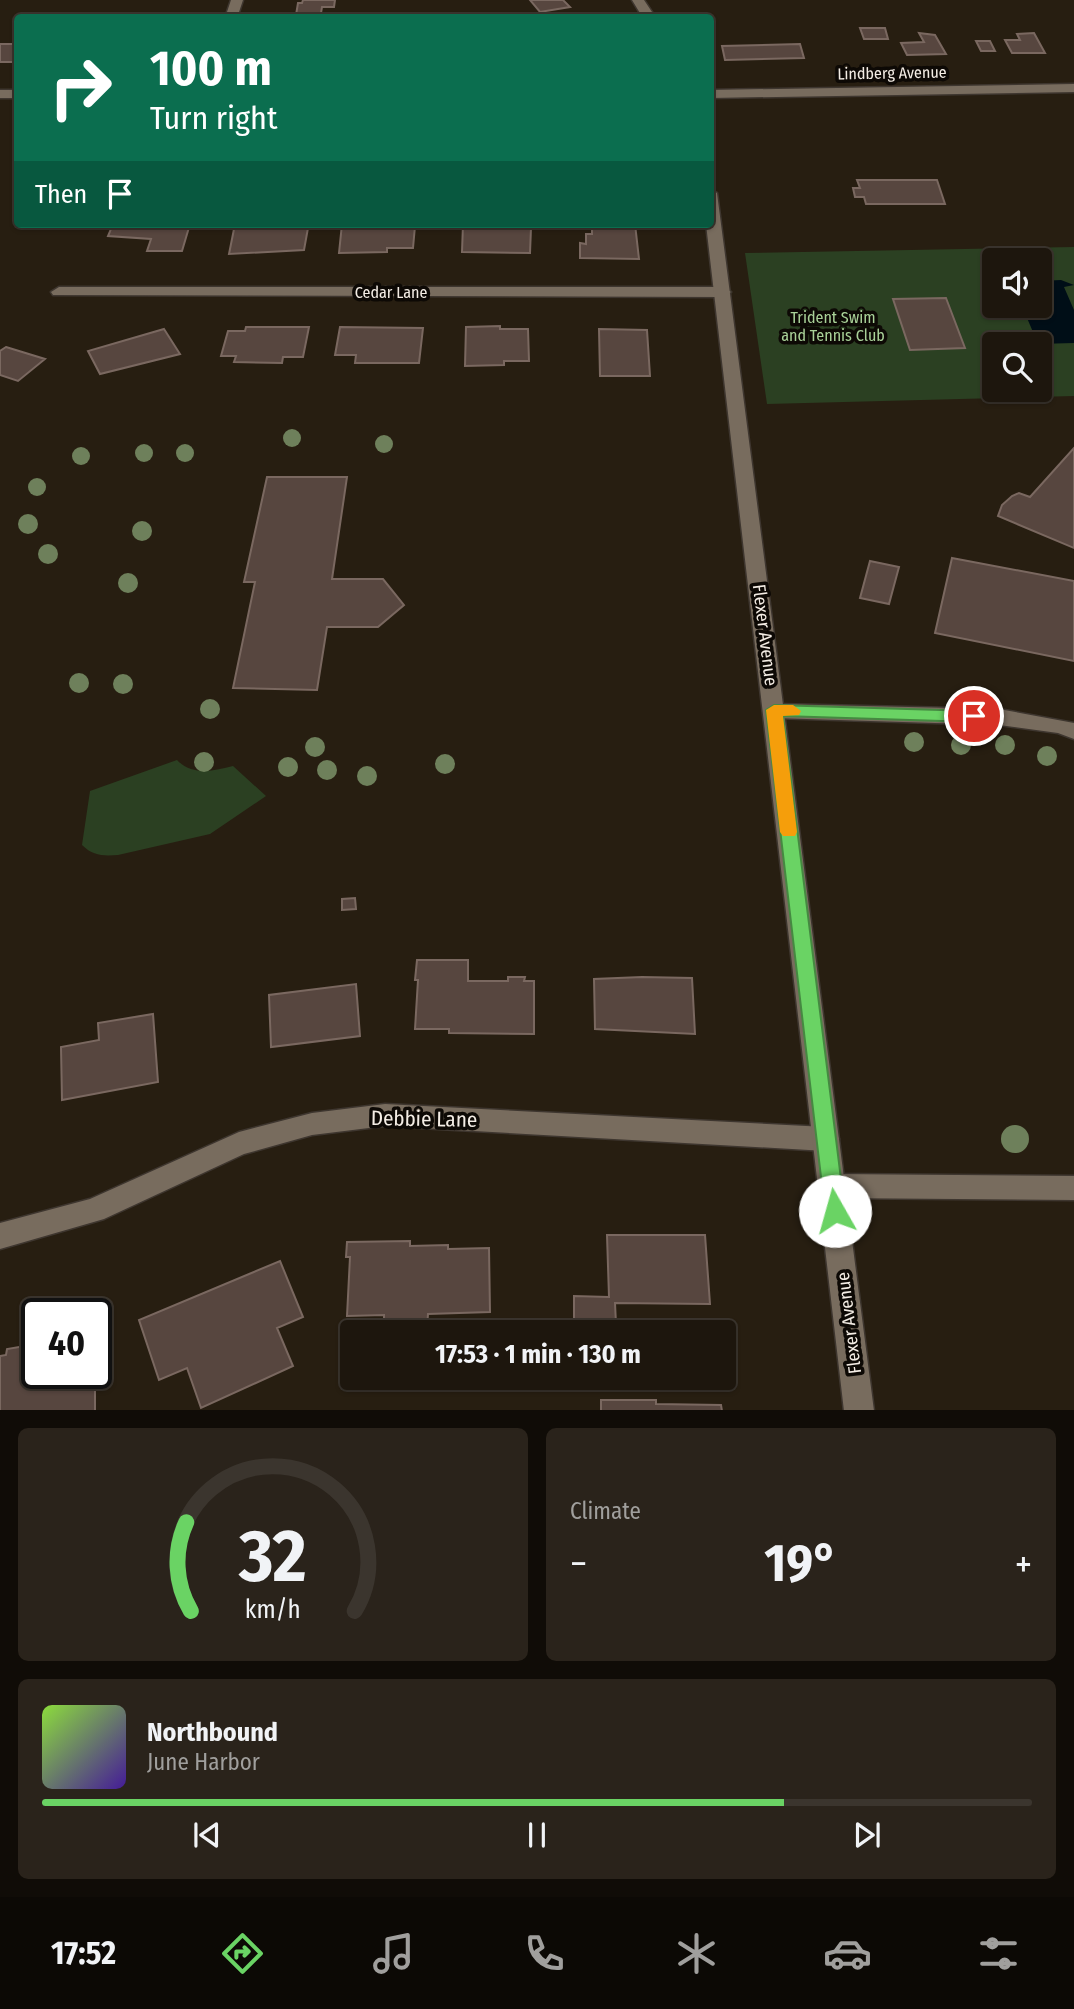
<!DOCTYPE html>
<meta charset="utf-8">
<style>
:root{--surface:#1d160d;--page:#2a231b;--text:#f1f3f6;--muted:#a09f9d;--line:#3b352e;--accent:#6ad364}
body{margin:0;font-family:"Fira Sans Condensed",sans-serif;background:var(--page);color:var(--text);height:100vh;display:flex;flex-direction:column;font-size:26px;white-space:nowrap}
*{box-sizing:border-box;margin:0}
p{font-size:23px;color:var(--muted)}
.icon{flex:none;width:38px;height:38px;fill:none;stroke:currentColor;stroke-width:2;stroke-linecap:round;stroke-linejoin:round}
.map{position:relative;height:1410px;overflow:hidden}
.side{display:flex;flex-direction:column;gap:18px;padding:18px;background:#100c07;flex:1}
.side>*{flex:none}
.top-card{position:absolute;left:14px;top:14px;width:700px;height:214px;border-radius:7px;box-shadow:0 2px 5px #0004,0 0 0 2px var(--line);background:#0b6e4f;color:#fff;overflow:hidden}
.controls{position:absolute;left:982px;top:248px;display:grid;gap:14px}
.controls a{display:grid;place-items:center;width:70px;height:70px;border-radius:7px;background:var(--surface);box-shadow:0 2px 5px #0004,0 0 0 2px var(--line);font-size:35px}
.speed{position:absolute;left:21px;top:1298px;display:flex;gap:14px;font-size:35px;font-weight:700;text-align:center}
.speed>*{display:grid;place-content:center;width:91px;height:91px;border-radius:50%;background:var(--surface);box-shadow:0 2px 5px #0004,0 0 0 2px var(--line);line-height:1}
.speed .limit{border:4px solid #111;border-radius:10px;background:#fff;color:#111}
.pin{position:absolute;display:grid;place-items:center;width:60px;height:60px;color:#fff;margin:-30px;border:4px solid #fff;border-radius:50%;box-shadow:0 2px 7px #0007}
.me{position:absolute;width:77px;margin:-38px;rotate:353deg;stroke-linejoin:round;filter:drop-shadow(0 0 5px #0008)}
.turn{display:flex;align-items:center;gap:24px;height:147px;padding:0 21px;font-size:32px}
.turn .icon{width:91px;height:91px;stroke-width:2.5}
.turn b{display:block;font-size:49px;line-height:60px}
.then{display:flex;align-items:center;height:66px;padding:0 21px;background:#0003;gap:14px;font-size:26px}
.big{font-size:52px;font-weight:700;line-height:1.1}
.side .card{flex:1;display:flex;flex-direction:column;justify-content:center;gap:10px;min-width:0;padding:0 24px;border-radius:10px;background:var(--page)}
.side .dial{align-items:center;gap:0}
.dial svg{height:182px;overflow:visible;fill:none;stroke:var(--line);stroke-width:7;stroke-linecap:round;text-anchor:middle}
.dial text{fill:var(--text);stroke:none}
.song{display:flex;align-items:center;gap:21px}
.cover{width:84px;height:84px;border-radius:10px;background:linear-gradient(135deg,hsl(90 70% 55%),hsl(260 70% 35%))}
.played{height:7px;border-radius:4px;background:linear-gradient(90deg,var(--accent) 75%,var(--line) 75%)}
.keys{display:flex;justify-content:space-around;direction:ltr}
.heat{display:flex;justify-content:space-between;align-items:center;font-size:38px;direction:ltr}
.side .tiles{flex:1;display:grid;gap:18px;grid-template-columns:1fr 1fr}
.card:last-child{grid-column:span 2}
.trip{position:absolute;left:340px;top:1320px;width:396px;height:70px;border-radius:7px;background:var(--surface);box-shadow:0 2px 5px #0004,0 0 0 2px var(--line);font-weight:700;line-height:70px;text-align:center}
.tabs{display:flex;height:112px;justify-content:space-around;align-items:center;background:#0c0905;color:var(--muted)}
.tabs .icon{width:49px;height:49px}
.tabs .active{color:var(--accent)}
.tabs b{font-size:32px;color:var(--text)}
.map>svg:first-child{display:block}
.green{fill:#2b4022;fill-rule:evenodd}
.water{fill:#000e17}
.building{fill:#57463f;stroke:#7a6860;stroke-width:2}
.lines{fill:none;stroke-linecap:round;stroke-linejoin:round}
.service-casing{stroke:#3e362f;stroke-width:3}
.minor-casing{stroke:#3e362f;stroke-width:3}
.tertiary-casing{stroke:#3e362f;stroke-width:3}
.service{fill:#786c5e;fill-rule:evenodd}
.minor{fill:#786c5e;fill-rule:evenodd}
.tertiary{fill:#786c5e;fill-rule:evenodd}
.tree{fill:#6e805b}
.route{fill:#6ad364;stroke:#458941;stroke-width:2}
.slow{fill:#f59e0b}
.labels{text-anchor:middle;dominant-baseline:central;stroke-width:7;stroke-linejoin:round;paint-order:stroke}
.far-street-label{font-size:16px;fill:#f4ede5;stroke:#0d0905}
.far-park-label{font-size:16px;fill:#a9d198;stroke:#0d0905}
.street-label{font-size:18px;fill:#f4ede5;stroke:#0d0905}
.near-street-label{font-size:21px;fill:#f4ede5;stroke:#0d0905}
</style>
<div class="map">
<svg width="1074" height="1411" viewBox="0 0 1074 1411">
<rect width="100%" height="100%" fill="#271e11"/>
<path class="green" d="M1074 247V396L767 404 745 253ZM994 261H1040V306H994ZM994 345H1040V390H994Z
M177 760C192 776 214 771 233 766L266 796 210 834 118 855C103 856 93 856 82 845L90 791Z"/>
<path class="water" d="M1061 280 1074 285 1064 287 1074 310V343L1038 344 1022 306H1040V281Z"/>
<path class="building" d="M303 0H335L334 7H322L321 13 296 15 298 3H302Z
M530 0H563L570 7 540 12Z
M860 28H885L888 39H864Z
M919 33 935 35 946 54 907 55 901 43 924 42Z
M1034 33 1045 53H1012L1005 40H1020L1017 34Z
M976 41H990L995 51H981Z
M0 44H18V62H0Z
M800 44 804 58 725 60 722 46Z
M857 180H937L945 204H866L864 197H855L853 188H860Z
M113 224H190L182 251H147L151 239 108 236Z
M235 224H266L265 228H308L304 250 229 254Z
M342 224 415 226 413 248H387V252L339 253Z
M463 224 531 228 530 253 462 252Z
M592 224H635L639 259 580 258V243L586 244V234H592Z
M946 298 965 348 910 350 893 299Z
M500 326V329H528L529 361H504V365L465 366 466 327Z
M246 327H309L303 357H283L282 363 234 362 236 356H221L228 331H245Z
M340 327 423 328 419 363H355L356 355H335Z
M164 329 180 354 100 374 88 351Z
M599 329 647 330 650 376H600Z
M6 347 45 359 18 381 0 375V351Z
M1074 448V548L998 516 1002 505 1012 496 1019 493 1030 497Z
M267 477H347L332 579H383L404 605 378 627H327L317 690 233 688 255 582H244Z
M952 558 1074 581V661L935 633Z
M870 561 899 567 889 604 860 598Z
M355 898 356 909 342 910V899Z
M417 960H468V981H508V977H525L524 981H534V1034L449 1033V1029H415L418 980H415Z
M642 977 692 978 695 1034 595 1029 594 979Z
M356 984 360 1036 271 1047 269 995Z
M153 1014 158 1082 62 1100 61 1047 99 1040 98 1023Z
M607 1235H705L710 1304 615 1303 616 1324H574V1296L609 1297Z
M410 1241V1246L448 1245V1249L489 1248 490 1312 428 1314 427 1329 394 1330V1322L384 1323V1315L347 1316 350 1257H346L347 1242Z
M280 1261 303 1317 277 1328 293 1366 201 1408 187 1368 159 1380 139 1320Z
M37 1344V1374H95V1411H0V1356L6 1355 7 1349Z
M601 1400H656V1404L721 1405 722 1411H601Z"/>
<g class="lines">
<defs>
<path id="service" d="M774 704 999 709 1074 723V739L1058 733 999 725 774 718 767 716 763 711 767 706Z
M832 1174 1074 1176V1200L832 1198 823 1195 819 1186 823 1177Z"/>
<path id="minor" d="M231 0H243L237 18H225Z
M59 287H723L731 292 723 297 53 295 51 292Z
M385 1104 826 1127 835 1131 839 1139 835 1147 826 1151 385 1126 312 1135 244 1154 104 1219 0 1249V1223L90 1199 239 1132 312 1113Z"/>
<path id="tertiary" d="M632 0H644L656 18H643Z
M1074 84V92L710 98V90Z
M0 90H18V98H0Z
M710 189 717 193 874 1411H844L706 224H710Z"/>
</defs>
<use href="#service" class="service-casing"/>
<use href="#minor" class="minor-casing"/>
<use href="#tertiary" class="tertiary-casing"/>
<use href="#service" class="service"/>
<use href="#minor" class="minor"/>
<use href="#tertiary" class="tertiary"/>
</g>
<g class="tree">
<circle cx="292" cy="438" r="9"/>
<circle cx="384" cy="444" r="9"/>
<circle cx="144" cy="453" r="9"/>
<circle cx="185" cy="453" r="9"/>
<circle cx="81" cy="456" r="9"/>
<circle cx="37" cy="487" r="9"/>
<circle cx="28" cy="524" r="10"/>
<circle cx="142" cy="531" r="10"/>
<circle cx="48" cy="554" r="10"/>
<circle cx="128" cy="583" r="10"/>
<circle cx="79" cy="683" r="10"/>
<circle cx="123" cy="684" r="10"/>
<circle cx="210" cy="709" r="10"/>
<circle cx="914" cy="742" r="10"/>
<circle cx="961" cy="745" r="10"/>
<circle cx="1005" cy="745" r="10"/>
<circle cx="315" cy="747" r="10"/>
<circle cx="1047" cy="756" r="10"/>
<circle cx="204" cy="762" r="10"/>
<circle cx="445" cy="764" r="10"/>
<circle cx="288" cy="767" r="10"/>
<circle cx="327" cy="770" r="10"/>
<circle cx="367" cy="776" r="10"/>
<circle cx="1015" cy="1139" r="14"/>
</g>
<path class="route" d="M774 705 974 711 982 716 974 722 783 716 845 1211 842 1218 835 1221 828 1218 825 1211 766 710Z"/>
<path class="slow" d="M774 705H793L801 711 799 715 783 716 797 832 795 836H783L780 832 766 710Z"/>
<g class="labels">
<g class="far-street-label">
<text transform="translate(892 73) rotate(-1)">Lindberg Avenue</text>
<text x="391" y="292">Cedar Lane</text>
</g>
<g class="far-park-label">
<text x="833" y="317">Trident Swim<tspan x="833" dy="18">and Tennis Club</tspan></text>
</g>
<g class="street-label">
<text transform="translate(765 635) rotate(83)">Flexer Avenue</text>
<text transform="translate(849 1323) rotate(-97)">Flexer Avenue</text>
</g>
<g class="near-street-label">
<text transform="translate(424 1119) rotate(1)">Debbie Lane</text>
</g>
</g>
</svg>
<div class="controls">
<a><svg class="icon" aria-label="sound" viewBox="0 0 24 24"><path d="M4 9h4l5-4v14l-5-4H4zM17 9q2 3 0 6"/></svg></a>
<a><svg class="icon" aria-label="search" viewBox="0 0 24 24"><circle cx="10" cy="10" r="6"/><path d="M15 15l6 6"/></svg></a>
</div>
<div class="speed"><div class="limit">40</div></div>
<div class="pin" style="left:974px;top:716px;background:#d93025"><svg class="icon" aria-label="arrive" viewBox="0 0 24 24"><path d="M6 21V4h12l-3 4 3 4H6"/></svg></div>
<svg class="me" style="left:835px;top:1211px" viewBox="-20 -20 40 40"><circle r="19" fill="#fff"/><path d="M0-13L10 11 0 6-10 11z" fill="#6ad364"/></svg>
<div class="trip">17:53 · 1 min · 130 m</div>
<div class="top-card">
<div class="turn"><svg class="icon" aria-label="right" viewBox="0 0 24 24"><path d="M7 20v-9h11M14 6l5 5-5 5"/></svg><div><b>100 m</b>Turn right</div></div>
<div class="then">Then<svg class="icon" aria-label="arrive" viewBox="0 0 24 24"><path d="M6 21V4h12l-3 4 3 4H6"/></svg></div>
</div>
</div>
<section class="side">
<div class="tiles">
<div class="card dial"><svg viewBox="0 0 100 80">
<path d="M14 69A42 42 0 1 1 86 69"/>
<path d="M14 69A42 42 0 0 1 12 30" stroke="#6ad364"/>
<text x="50" y="56" font-size="32" font-weight="700">32</text>
<text x="50" y="72" font-size="11">km/h</text>
</svg></div>
<div class="card"><p>Climate</p>
<div class="heat"><a>−</a><b class="big">19°</b><a>+</a></div>
</div>
<div class="card">
<div class="song"><i class="cover"></i><div><b>Northbound</b><p>June Harbor</p></div></div>
<div class="played"></div>
<div class="keys"><svg class="icon" aria-label="previous" viewBox="0 0 24 24"><path d="M18 5L8 12l10 7zM5 5v14"/></svg><svg class="icon" aria-label="pause" viewBox="0 0 24 24"><path d="M8 5v14M16 5v14"/></svg><svg class="icon" aria-label="next" viewBox="0 0 24 24"><path d="M6 5l10 7-10 7zM19 5v14"/></svg></div>
</div>
</div>
</section>
<nav class="tabs">
<b>17:52</b>
<svg class="icon active" aria-label="directions" viewBox="0 0 24 24"><path d="M12 3l9 9-9 9-9-9zM9 14v-3h6M13 9l2 2-2 2"/></svg>
<svg class="icon" aria-label="music" viewBox="0 0 24 24"><path d="M9 18V5l10-2v13"/><circle cx="6" cy="18" r="3"/><circle cx="16" cy="16" r="3"/></svg>
<svg class="icon" aria-label="phone" viewBox="0 0 24 24"><path d="M5 4h4l2 5-3 2q2 4 5 5l2-3 5 2v4C11 20 4 13 5 4z"/></svg>
<svg class="icon" aria-label="climate" viewBox="0 0 24 24"><path d="M12 3v18M4 7l16 10M4 17L20 7"/></svg>
<svg class="icon" aria-label="car" viewBox="0 0 24 24"><path d="M5 17H2v-5l4-1 3-4h7l3 4 3 1v5h-3M9 17h6M6 11h13"/><circle cx="7" cy="17" r="2"/><circle cx="17" cy="17" r="2"/></svg>
<svg class="icon" aria-label="filters" viewBox="0 0 24 24"><path d="M4 7h16M4 17h16"/><circle cx="9" cy="7" r="2"/><circle cx="15" cy="17" r="2"/></svg>
</nav>
